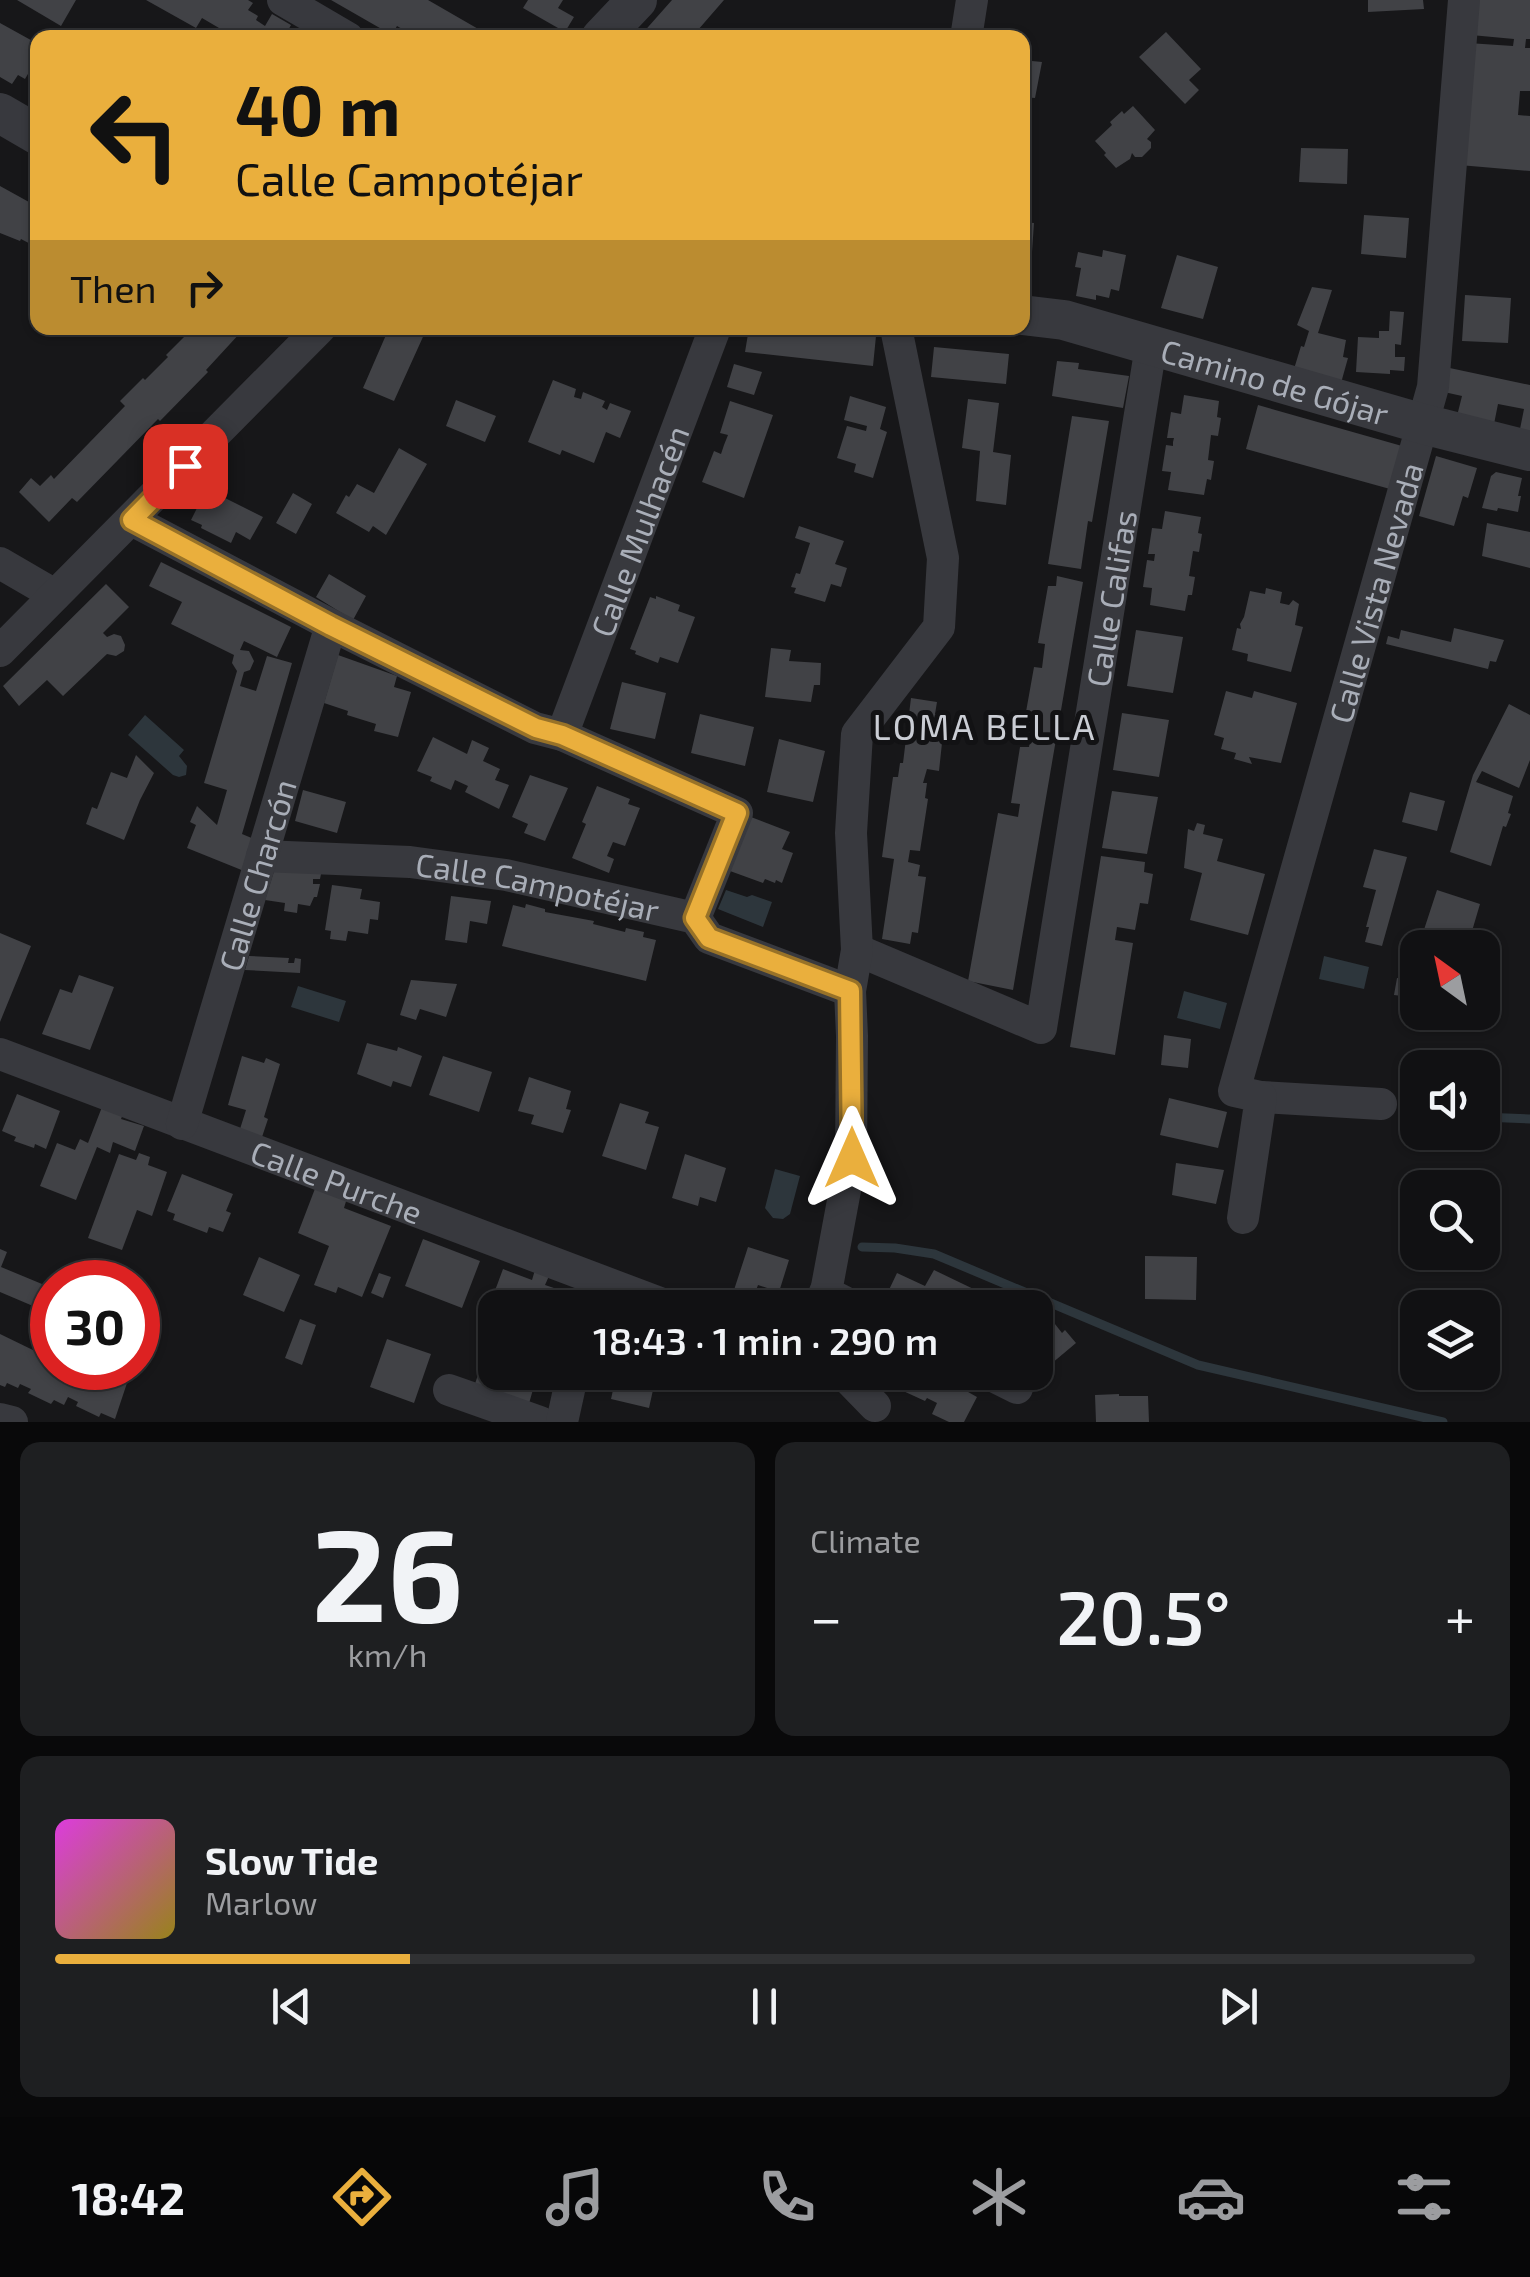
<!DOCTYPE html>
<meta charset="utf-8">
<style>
:root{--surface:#111113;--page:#1e1f21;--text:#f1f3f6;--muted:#9c9da0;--line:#303133;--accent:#eaaf3d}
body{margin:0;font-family:"Exo 2",sans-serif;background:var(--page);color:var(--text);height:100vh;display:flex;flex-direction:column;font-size:38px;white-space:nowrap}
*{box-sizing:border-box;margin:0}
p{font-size:32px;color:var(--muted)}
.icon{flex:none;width:55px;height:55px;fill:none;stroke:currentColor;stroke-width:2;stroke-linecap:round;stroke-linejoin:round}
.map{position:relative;height:1422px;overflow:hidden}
.panel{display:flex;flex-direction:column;gap:20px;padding:20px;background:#09090a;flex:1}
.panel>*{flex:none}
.guide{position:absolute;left:30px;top:30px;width:1000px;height:305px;border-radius:20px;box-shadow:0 2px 8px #0004,0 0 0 2px var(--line);background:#eaaf3d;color:#111;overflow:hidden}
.needle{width:65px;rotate:327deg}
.buttons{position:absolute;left:1400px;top:930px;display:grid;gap:20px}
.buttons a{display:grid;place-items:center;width:100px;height:100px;border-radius:20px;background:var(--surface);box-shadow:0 2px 8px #0004,0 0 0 2px var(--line);font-size:50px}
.speed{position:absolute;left:30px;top:1260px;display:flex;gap:20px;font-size:50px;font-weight:700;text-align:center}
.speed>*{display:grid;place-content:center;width:130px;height:130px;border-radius:50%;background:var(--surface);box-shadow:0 2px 8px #0004,0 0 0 2px var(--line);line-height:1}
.speed .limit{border:15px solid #d22;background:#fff;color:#111}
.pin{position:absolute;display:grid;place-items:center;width:85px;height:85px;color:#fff;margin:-42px;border-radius:20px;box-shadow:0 5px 15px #0006}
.me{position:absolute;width:110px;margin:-55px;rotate:0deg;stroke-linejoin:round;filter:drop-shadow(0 0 8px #0008)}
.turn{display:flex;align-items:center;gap:35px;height:210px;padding:0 40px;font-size:45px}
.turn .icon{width:130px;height:130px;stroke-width:2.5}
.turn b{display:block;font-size:70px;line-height:85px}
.then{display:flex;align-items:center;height:95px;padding:0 40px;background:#0003;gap:20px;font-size:38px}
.big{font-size:75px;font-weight:600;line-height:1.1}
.panel .card{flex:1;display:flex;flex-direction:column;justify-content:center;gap:15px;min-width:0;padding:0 35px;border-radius:20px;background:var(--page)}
.panel .dial{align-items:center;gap:0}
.dial b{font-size:130px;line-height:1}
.song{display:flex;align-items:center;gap:30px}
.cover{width:120px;height:120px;border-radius:15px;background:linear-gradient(135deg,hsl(300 70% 55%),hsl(50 70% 35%))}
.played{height:10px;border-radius:5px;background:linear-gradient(90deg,var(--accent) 25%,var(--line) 25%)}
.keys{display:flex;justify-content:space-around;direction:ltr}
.heat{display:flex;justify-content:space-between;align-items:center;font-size:55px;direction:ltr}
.panel .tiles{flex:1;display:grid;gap:20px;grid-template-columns:1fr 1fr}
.card:last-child{grid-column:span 2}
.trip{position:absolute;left:478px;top:1290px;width:575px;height:100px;border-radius:20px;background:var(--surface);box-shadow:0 2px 8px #0004,0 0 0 2px var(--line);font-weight:600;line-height:100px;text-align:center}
.tabs{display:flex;height:160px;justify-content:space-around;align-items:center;background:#070708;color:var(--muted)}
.tabs .icon{width:70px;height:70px}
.tabs .on{color:var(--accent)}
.tabs b{font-size:45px;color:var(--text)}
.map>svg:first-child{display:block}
.water{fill:#2d363c}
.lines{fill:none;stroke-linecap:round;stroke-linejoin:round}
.stream{stroke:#2d363c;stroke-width:9}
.building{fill:#414246}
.minor{stroke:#38393e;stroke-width:32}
.tertiary{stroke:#38393e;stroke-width:40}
.route-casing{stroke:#987228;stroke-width:25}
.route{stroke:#eaaf3d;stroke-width:18}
.labels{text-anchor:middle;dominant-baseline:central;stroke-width:10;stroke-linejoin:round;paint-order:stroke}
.street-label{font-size:32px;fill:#a9aeb8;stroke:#121214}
.neighbourhood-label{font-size:35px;letter-spacing:2.5px;fill:#cacdd4;stroke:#121214}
</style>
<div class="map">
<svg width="1530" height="1422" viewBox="0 0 1530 1422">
<rect width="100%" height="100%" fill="#171719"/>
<path class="water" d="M145 715 184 750 179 756 187 766 186 775 179 777 173 775 128 735Z
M726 890 747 897 752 895 772 902 763 927 718 909Z
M1324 956 1369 967 1364 989 1319 979Z
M298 986 346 1001 339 1022 291 1007Z
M1184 991 1227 1003 1220 1029 1177 1018Z
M775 1169 800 1176 790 1214 783 1219 773 1218 765 1208Z"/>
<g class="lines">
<path class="stream" d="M1405 1109 1418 1110
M1482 1117 1530 1119
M862 1247 895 1248 934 1254 1198 1365 1443 1422"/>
</g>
<path class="building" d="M17 0H76L61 26Z
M146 0H248L253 3 248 10 258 16 256 20 265 26 272 14 291 25 284 38H236L202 18 196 28Z
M331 0H428L480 30 475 38H404L407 32 397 26 392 35Z
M528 0H563L558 8 574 17 565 32 523 8Z
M672 0H724L691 38H644L641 35Z
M1368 0H1423L1424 9 1368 12Z
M1474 0H1530V39H1526L1525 48H1530V91H1520L1518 115 1530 116V171L1459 165 1468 43 1513 46 1514 39 1471 35Z
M0 23 38 44V57L25 79 18 75 12 84 0 77Z
M1166 32 1201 69 1189 80 1199 90 1185 104 1139 57Z
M1022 60 1042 62 1035 98 1022 97Z
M1133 106 1155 130 1147 139 1151 142V148L1142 157H1135L1132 153 1130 159 1116 168 1104 155 1106 153 1095 141 1112 125 1110 122 1122 111 1124 114Z
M1301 148 1348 149 1347 184 1299 182Z
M0 186 38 207V248L21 239 20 241 0 233Z
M1364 215 1409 218 1406 258 1361 254Z
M1022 222 1034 223 1032 252H1026L1025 268H1022Z
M1103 250 1126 255 1119 291 1111 289 1109 298 1096 295V300L1076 296 1081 268 1075 267 1078 252 1102 257Z
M1177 255 1218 267 1203 319 1161 308Z
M1312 287 1332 290 1318 333 1346 340 1343 357 1348 358 1341 383 1294 369 1301 346 1304 347 1309 331 1297 325Z
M1465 295 1511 298 1508 343 1462 341Z
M1390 311 1404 312 1401 345 1395 344V357H1405L1404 371 1390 370V374L1356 372 1358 337 1379 338V331H1389Z
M193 328H236L241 332 206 370 208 372 160 421 158 419 77 502 72 498 49 522 19 492 31 478 40 486 51 475 54 479 125 406 120 401 143 378 145 380 168 357 166 355Z
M389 328H427L394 401 363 388Z
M749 328H802L876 336 873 366 745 352Z
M934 347 1009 354 1006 384 931 377Z
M1057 361 1079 363 1078 369 1129 376 1123 408 1052 396Z
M734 364 762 372 754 395 727 387Z
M1445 367 1530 385V432L1520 429 1524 409 1498 404 1494 424 1457 416 1462 396 1444 392Z
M553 380 576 389 574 397 581 399 583 392 605 401 602 407 607 410 610 403 631 411 620 438 606 432 594 463 562 450 560 455 528 442Z
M1184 395 1219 401 1217 417 1221 418 1218 436 1211 435 1208 460 1214 461 1211 480 1207 479 1204 495 1168 490 1171 472 1162 471 1166 445 1173 446V442L1174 438H1167L1171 412 1181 414Z
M850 396 886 407 880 429 887 432 873 478 854 472 856 464 837 458 847 426 866 431 867 426 844 420Z
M968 399 999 403 993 452 1011 455 1006 505 976 501 980 451 962 448Z
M456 400 496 416 485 442 446 426Z
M730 401 773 415 744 498 702 482 714 451 721 454 724 445 728 435 720 433Z
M1258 405 1402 446 1390 489 1246 449Z
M1072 416 1109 421 1092 522 1088 521 1081 569 1048 564Z
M399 448 427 464 386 535 373 526 369 532 336 513 346 495 349 497 357 484 374 493Z
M1436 456 1477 468 1468 498 1463 496 1454 526 1419 516Z
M1496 472 1522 478 1518 496H1521L1518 512 1498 508 1497 511 1482 508 1491 476Z
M204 479 223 488 219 495 263 517 250 540 236 532 231 543 201 528 202 525 191 520 197 508 192 505Z
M293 493 312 504 296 534 276 523Z
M1165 511 1201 517 1198 533 1202 534 1199 552 1193 551 1189 576 1195 577 1192 595H1188L1185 611 1150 605 1152 588 1143 587 1147 560 1154 561 1155 554H1148L1152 528 1162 529Z
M1487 523 1530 532V568L1482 556Z
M799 526 844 541 835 564 847 568 841 587 831 584 825 602 794 593 796 588 791 587 796 573 800 574 810 543 795 538Z
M161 562 291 627 277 657 244 641 240 650 249 651 254 661 250 670 244 672 240 686 256 691 267 656 292 663 242 834 254 839 244 871 187 848 196 825 190 822 197 806 217 825 227 790 204 783 237 671 232 663 234 655 171 624 182 602 149 586Z
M329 574 366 596 353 620 316 597Z
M1057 576 1083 582 1013 990 968 981 998 813 1018 817 1020 804 1011 803 1020 747H1029L1032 724 1024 723 1034 667 1042 668 1045 644 1038 643 1048 586H1056Z
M106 584 129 607 103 633 107 637 114 634 121 636 125 645 124 651 116 656 107 654 63 696 47 680 19 706 3 686Z
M1266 588 1282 592 1280 603 1289 605 1293 600 1299 604 1295 625 1303 627 1291 672 1247 661 1248 654 1232 650 1237 628 1241 629 1240 624 1244 617 1250 591 1265 594Z
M656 596 680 605 678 611 695 617 678 663 660 657 658 663 635 654 636 651 630 649 650 597 656 599Z
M1454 628 1504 640 1496 662 1490 661 1488 669 1386 644 1388 636 1399 639 1401 630 1451 642Z
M1136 630 1183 637 1173 693 1127 686Z
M771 648 791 650 789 661 821 663 820 685H814L811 702 765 697Z
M338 655 397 676 394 687 411 692 398 737 374 731 376 724 347 715 348 711 324 703Z
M622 682 666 693 655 739 610 729Z
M1226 691 1252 698 1254 691 1297 703 1281 763 1249 757 1252 764 1234 759 1236 753 1221 749 1224 738 1214 735Z
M911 698 937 702 935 714 945 715 939 771 927 769 923 783H927L925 798 928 799 920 851 910 850 908 862 920 865 918 876 926 877 918 933 912 932 910 944 882 939 894 859 882 857 893 777H898L900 763H903Z
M1509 704 1530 715V760L1519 788 1482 771 1476 782 1513 796 1508 813 1511 814 1506 827 1503 826 1491 866 1450 852 1473 775Z
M1122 713 1169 720 1159 777 1113 770Z
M700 714 754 727 745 766 691 753Z
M433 737 467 754 472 740 489 748 483 761 500 769 495 780 509 785 499 809 465 792 468 786 455 780 451 790 430 781 432 777 417 771Z
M779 739 825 751 813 802 767 792Z
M136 755 154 773 140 800 124 840 86 824 92 807 97 809 111 772 127 778Z
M530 775 568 788 545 841 524 833 528 824 512 817Z
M597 786 630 799 628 804 640 808 625 846 613 842 607 856 614 859 609 873 572 858 586 824 582 822Z
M303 790 346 802 337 833 295 821Z
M1112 791 1158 797 1147 854 1102 848Z
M1410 792 1445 801 1437 831 1402 822Z
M751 817 790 832 782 849 793 853 782 883 776 880 775 883 765 879 763 883 730 871Z
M1197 823 1205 825 1203 834 1223 839 1217 861 1265 874 1248 935 1190 920 1202 873 1184 868 1188 829 1194 831Z
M1374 849 1407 857 1382 946 1365 942 1369 927H1366L1376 890 1363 887Z
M1101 856 1145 862 1144 872 1153 874 1148 904 1140 903 1135 930 1117 927 1115 940 1133 943 1115 1055 1070 1047Z
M275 868 321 874 320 879H313V884H320L317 897H314L310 906 298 904 297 913 284 911 285 903 265 900Z
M332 885 362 889 360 899 380 902 378 920 370 919 368 934 348 931 346 941 330 939 331 931 325 930Z
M1437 890 1480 904 1467 948H1418Z
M451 896 491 901 487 924 470 921 467 943 445 940Z
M526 904 545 909V912L594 921 593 924 625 932 626 928 644 932 643 937 656 940 646 981 502 946 513 905 525 908Z
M0 933 31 946 0 1022Z
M249 956 289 958 288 963H294L295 958 301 959 300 973 245 970Z
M79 975 114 987 90 1050 42 1034 60 989 72 993Z
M1397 978 1418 980V998L1394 995Z
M411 980 457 984 446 1017 420 1009 416 1020 400 1015Z
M1164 1035 1191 1039 1188 1068 1161 1065Z
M367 1043 397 1051 398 1047 422 1056 411 1087 393 1081 391 1087 357 1074Z
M242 1056 264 1063 266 1058 280 1064 264 1117 268 1119 262 1137 240 1129 246 1110 228 1105Z
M443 1056 492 1072 479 1112 429 1095Z
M529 1077 571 1091 566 1109 571 1110 563 1133 531 1124 534 1115 518 1111Z
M17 1094 60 1111 46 1149 35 1144 34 1148 14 1141 16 1137 2 1131Z
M1169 1098 1227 1112 1218 1148 1160 1135Z
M620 1103 649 1112 645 1123 659 1127 646 1170 602 1156Z
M102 1107 123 1114 121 1119 144 1126 135 1151 113 1142 110 1153 97 1147 76 1200 40 1186 57 1143 75 1150 80 1139 88 1143Z
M139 1153 150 1157 148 1165 167 1172 152 1216 137 1210 122 1250 88 1238 119 1154 136 1160Z
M685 1154 726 1168 716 1202 700 1197 698 1206 672 1198Z
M1176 1163 1224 1170 1216 1204 1172 1195Z
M182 1174 233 1194 226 1211 231 1213 223 1232 209 1227 207 1233 173 1220 175 1214 167 1211Z
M316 1186 347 1198 344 1208 391 1226 362 1297 338 1287 336 1293 314 1285 329 1246 298 1233Z
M423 1239 480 1261 462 1308 405 1286Z
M748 1247 789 1260 779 1292 758 1285 754 1296 734 1290Z
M0 1249 7 1252 1 1267 42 1284 33 1306 0 1292Z
M1145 1256 1197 1257 1196 1300 1145 1299Z
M259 1257 300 1275 284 1312 243 1295Z
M503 1269 532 1280 535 1270 549 1276 545 1285 560 1290 553 1308H495V1318L486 1315Z
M934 1270 988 1296 982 1308H907L909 1304 887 1294 897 1273 925 1286Z
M379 1273 391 1277 383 1298 371 1293Z
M1048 1315 1062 1333 1065 1330 1076 1343 1051 1364 1037 1348 1035 1350V1321L1039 1323Z
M300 1319 316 1325 302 1365 285 1358Z
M0 1334 35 1351 37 1347 52 1354V1368H101L128 1380 115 1419 101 1413 99 1417 76 1406 78 1402 68 1397 64 1405 54 1400 51 1404 28 1393 31 1389 20 1384 18 1388 7 1383 5 1387 0 1385Z
M387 1339 431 1354 414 1403 370 1387Z
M488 1344 495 1347V1372H538L528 1407 473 1390Z
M617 1372H657L649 1408 611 1399Z
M887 1372H954L953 1375 964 1381 961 1388 977 1397 964 1422H949L932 1414 937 1403 927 1398 925 1401 901 1390 906 1382Z
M1119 1394V1396H1148L1149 1422H1096L1095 1395Z"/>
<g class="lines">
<g class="minor">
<path d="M283 0 348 38"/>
<path d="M966 38 972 0"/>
<path d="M132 520 331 625 535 728 562 735 737 813 695 918"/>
<path d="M0 563 55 595"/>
<path d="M0 651 320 328"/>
<path id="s1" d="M562 735 715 328"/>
<path id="s2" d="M262 856 410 862 506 875 695 918 709 938 850 991"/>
<path id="s3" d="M857 950 1041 1028 1151 346"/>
<path id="s4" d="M0 1054 673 1308"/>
<path d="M1261 1097 1381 1104"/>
<path id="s5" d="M182 1124 331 625"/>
<path id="s6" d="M1243 1218 1261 1097 1234 1091 1433 387 1464 0"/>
<path d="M825 1292 856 1308"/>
<path d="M823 1308 851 1158 852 1036 850 991 857 950 851 833 857 734 939 627 943 558 896 328"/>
<path d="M842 1372 875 1406"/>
<path d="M985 1372 1017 1388"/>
<path d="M449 1390 540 1422"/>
<path d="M0 1419 12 1422"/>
<path d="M562 1422 573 1372"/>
</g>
<g class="tertiary">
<path d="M601 38 637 0"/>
<path d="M0 113 38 135"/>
<path id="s7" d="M1022 315 1064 320 1423 424 1530 451"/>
</g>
</g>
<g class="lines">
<defs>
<path id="route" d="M185 466 132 520 331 626 536 728 562 735 737 813 695 918 709 938 850 991 852 1158"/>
</defs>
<use href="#route" class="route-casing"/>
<use href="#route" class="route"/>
</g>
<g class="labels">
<g class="street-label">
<text stroke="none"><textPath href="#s7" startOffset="262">Camino de Gójar</textPath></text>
<text stroke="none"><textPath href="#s1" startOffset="218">Calle Mulhacén</textPath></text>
<text stroke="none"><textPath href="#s6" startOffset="668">Calle Vista Nevada</textPath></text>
<text stroke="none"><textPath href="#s3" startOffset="635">Calle Califas</textPath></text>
<text stroke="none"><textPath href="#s5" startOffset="260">Calle Charcón</textPath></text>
<text stroke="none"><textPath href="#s2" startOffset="278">Calle Campotéjar</textPath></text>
<text stroke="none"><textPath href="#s4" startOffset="360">Calle Purche</textPath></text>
</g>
<g class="neighbourhood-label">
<text x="985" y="726">LOMA BELLA</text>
</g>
</g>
</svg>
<div class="buttons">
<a><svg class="needle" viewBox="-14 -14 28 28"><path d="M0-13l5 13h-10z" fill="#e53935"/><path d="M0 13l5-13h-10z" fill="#9c9da0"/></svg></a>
<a><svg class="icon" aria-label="sound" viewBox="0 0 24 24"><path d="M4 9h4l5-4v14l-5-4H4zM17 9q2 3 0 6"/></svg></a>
<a><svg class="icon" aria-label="search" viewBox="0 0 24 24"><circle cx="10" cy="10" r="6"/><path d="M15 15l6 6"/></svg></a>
<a><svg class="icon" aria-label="layers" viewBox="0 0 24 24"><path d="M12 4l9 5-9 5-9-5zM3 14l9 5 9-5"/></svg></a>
</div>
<div class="speed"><div class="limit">30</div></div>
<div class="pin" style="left:185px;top:466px;background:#d93025"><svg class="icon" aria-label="arrive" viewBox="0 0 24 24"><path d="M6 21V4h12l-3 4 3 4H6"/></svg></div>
<svg class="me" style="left:852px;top:1158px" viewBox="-20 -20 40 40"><path d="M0-17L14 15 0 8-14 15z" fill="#eaaf3d" stroke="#fff" stroke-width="4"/></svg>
<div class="trip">18:43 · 1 min · 290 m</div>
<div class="guide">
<div class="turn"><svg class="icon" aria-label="left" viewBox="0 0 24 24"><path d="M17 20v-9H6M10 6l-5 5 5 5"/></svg><div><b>40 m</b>Calle Campotéjar</div></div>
<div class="then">Then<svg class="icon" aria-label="right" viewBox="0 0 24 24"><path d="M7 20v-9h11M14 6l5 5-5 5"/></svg></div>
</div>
</div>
<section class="panel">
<div class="tiles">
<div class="card dial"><b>26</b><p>km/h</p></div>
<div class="card"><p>Climate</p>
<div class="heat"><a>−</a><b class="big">20.5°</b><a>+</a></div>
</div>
<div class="card">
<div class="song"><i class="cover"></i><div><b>Slow Tide</b><p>Marlow</p></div></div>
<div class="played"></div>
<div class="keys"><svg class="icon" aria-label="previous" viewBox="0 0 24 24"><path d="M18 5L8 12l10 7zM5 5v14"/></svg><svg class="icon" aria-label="pause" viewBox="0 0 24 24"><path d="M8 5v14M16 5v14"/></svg><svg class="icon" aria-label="next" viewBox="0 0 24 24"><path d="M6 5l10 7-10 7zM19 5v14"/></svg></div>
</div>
</div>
</section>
<nav class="tabs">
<b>18:42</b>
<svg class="icon on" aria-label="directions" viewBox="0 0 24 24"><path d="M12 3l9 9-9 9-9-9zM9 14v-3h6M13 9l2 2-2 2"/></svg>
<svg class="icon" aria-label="music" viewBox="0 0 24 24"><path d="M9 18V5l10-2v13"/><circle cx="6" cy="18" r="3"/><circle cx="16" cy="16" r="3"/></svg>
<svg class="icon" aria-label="phone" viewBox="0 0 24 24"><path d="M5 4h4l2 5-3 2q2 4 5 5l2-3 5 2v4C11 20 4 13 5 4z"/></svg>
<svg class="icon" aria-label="climate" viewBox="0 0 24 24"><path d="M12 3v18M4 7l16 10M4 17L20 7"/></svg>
<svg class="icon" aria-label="car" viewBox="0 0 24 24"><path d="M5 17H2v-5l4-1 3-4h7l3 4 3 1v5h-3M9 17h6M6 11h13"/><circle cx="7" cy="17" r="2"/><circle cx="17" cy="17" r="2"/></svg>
<svg class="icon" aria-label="filters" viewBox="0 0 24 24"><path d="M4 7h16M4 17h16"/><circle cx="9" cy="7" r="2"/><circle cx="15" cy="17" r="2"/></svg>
</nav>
